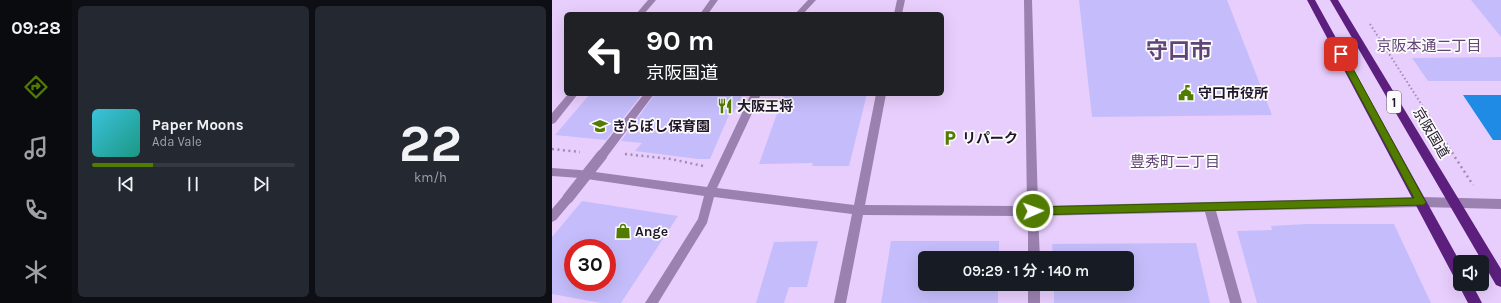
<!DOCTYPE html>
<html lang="ja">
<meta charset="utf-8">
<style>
:root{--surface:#171b24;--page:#242831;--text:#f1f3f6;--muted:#9ea1a6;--line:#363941;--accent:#517c00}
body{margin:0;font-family:Karla,"Noto Sans JP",sans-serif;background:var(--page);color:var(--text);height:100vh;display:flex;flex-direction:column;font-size:15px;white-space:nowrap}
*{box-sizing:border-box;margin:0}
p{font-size:13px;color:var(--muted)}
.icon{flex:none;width:22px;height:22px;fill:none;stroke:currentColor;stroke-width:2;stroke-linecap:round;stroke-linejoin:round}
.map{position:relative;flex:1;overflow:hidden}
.drawer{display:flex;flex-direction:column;gap:6px;padding:6px;background:#0d0f14;width:480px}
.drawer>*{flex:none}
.top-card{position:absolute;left:12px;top:12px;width:380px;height:84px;border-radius:6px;box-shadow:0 4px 16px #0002;background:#202124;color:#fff;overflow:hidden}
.tools{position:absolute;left:901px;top:255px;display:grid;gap:8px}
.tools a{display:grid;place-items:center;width:36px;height:36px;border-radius:6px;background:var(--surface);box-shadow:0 4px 16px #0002;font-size:20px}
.speed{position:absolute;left:12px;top:239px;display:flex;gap:8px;font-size:20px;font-weight:700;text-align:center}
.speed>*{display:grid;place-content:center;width:52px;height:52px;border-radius:50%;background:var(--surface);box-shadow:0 4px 16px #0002;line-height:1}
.speed .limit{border:6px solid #d22;background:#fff;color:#111}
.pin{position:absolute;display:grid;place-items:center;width:34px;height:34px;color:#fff;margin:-17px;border-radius:8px;box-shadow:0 2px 6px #0006}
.me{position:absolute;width:44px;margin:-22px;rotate:88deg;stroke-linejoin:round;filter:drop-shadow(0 0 3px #0008)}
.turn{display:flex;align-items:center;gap:14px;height:84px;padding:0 16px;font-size:18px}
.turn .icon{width:52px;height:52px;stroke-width:2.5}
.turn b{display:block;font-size:28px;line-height:34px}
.drawer .card{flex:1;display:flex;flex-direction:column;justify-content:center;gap:6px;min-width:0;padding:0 14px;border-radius:6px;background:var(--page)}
.drawer .dial{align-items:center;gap:0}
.dial b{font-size:52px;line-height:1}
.song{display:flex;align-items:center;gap:12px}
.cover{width:48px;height:48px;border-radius:6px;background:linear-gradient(135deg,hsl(190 70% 55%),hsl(170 70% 35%))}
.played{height:4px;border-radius:2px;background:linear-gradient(90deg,var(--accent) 30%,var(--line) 30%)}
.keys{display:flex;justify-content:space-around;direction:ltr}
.drawer .tiles{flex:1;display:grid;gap:6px;grid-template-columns:repeat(2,1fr)}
.trip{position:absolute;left:366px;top:251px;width:216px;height:40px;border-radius:6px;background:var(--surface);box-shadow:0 4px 16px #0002;font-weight:600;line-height:40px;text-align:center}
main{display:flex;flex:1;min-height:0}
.menu{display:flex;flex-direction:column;width:72px;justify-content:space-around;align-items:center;background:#090b0e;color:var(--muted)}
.menu .icon{width:28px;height:28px}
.menu .selected{color:var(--accent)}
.menu b{font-size:18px;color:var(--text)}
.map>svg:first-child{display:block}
.water{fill:#1f8be4}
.building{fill:#c5bdfb;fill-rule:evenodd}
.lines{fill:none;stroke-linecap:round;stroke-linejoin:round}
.path-far1{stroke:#a08bb1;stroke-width:2;stroke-dasharray:1.5 2.5;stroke-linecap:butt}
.path{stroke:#a08bb1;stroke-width:2.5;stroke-dasharray:2 3.5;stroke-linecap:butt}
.minor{fill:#9b81af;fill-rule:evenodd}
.trunk{fill:#5c1f7e;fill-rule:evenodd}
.minor-bridge{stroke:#9b81af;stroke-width:11}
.route{fill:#517c00;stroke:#355100}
.labels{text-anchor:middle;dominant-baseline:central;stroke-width:3.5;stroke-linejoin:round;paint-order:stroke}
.shield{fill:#fbfbfb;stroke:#625a69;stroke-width:1}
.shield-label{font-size:13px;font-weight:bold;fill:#21152a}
.poi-label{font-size:14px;font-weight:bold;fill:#21152a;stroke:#fbfbfb;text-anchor:start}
.street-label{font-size:14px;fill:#21152a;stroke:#fbfbfb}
.neighbourhood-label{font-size:15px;fill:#624577;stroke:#fbfbfb}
.town-label{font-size:22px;font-weight:bold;fill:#624577;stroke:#fbfbfb}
</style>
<main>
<nav class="menu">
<b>09:28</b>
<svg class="icon selected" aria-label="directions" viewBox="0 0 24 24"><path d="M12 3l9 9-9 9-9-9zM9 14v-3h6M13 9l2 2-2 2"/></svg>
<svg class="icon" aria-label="music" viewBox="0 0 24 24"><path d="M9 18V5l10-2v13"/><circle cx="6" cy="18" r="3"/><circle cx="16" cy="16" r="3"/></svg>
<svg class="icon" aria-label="phone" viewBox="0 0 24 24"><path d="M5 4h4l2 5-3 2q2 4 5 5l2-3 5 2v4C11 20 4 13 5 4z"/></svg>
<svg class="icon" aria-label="climate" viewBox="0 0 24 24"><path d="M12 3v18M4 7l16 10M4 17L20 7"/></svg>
</nav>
<section class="drawer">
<div class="tiles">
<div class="card">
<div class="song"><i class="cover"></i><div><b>Paper Moons</b><p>Ada Vale</p></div></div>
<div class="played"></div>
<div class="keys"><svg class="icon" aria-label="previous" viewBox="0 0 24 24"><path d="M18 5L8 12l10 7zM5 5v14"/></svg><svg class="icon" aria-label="pause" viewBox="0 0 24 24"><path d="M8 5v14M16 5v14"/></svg><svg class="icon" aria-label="next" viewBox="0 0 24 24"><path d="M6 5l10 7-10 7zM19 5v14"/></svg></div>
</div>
<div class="card dial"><b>22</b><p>km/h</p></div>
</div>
</section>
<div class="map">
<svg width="949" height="303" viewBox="0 0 949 303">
<rect width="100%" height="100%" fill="#e8cefd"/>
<path class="water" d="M911 95H949V140H941Z"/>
<path class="building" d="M527 0H675L720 115 540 117Z
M919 0H949V37Z
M949 57V81H876L860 58Z
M38 94H90L54 140 3 135Z
M103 94H191L180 115H177L158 159H146L83 151 90 143 69 141Z
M232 94H315L297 166H260L261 163 207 164Z
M30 201 126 216 69 303H49L0 294V237ZM21 248H55V282H21Z
M754 224H842L879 303H705L685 231 720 230 719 226Z
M266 241 255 287H237L232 303H204L222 242Z
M339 241H447V258H373V284H446V303H329Z
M644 243 658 303H502V284H575V258H501L500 244Z"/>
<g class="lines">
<path class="path-far1" d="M818 24 889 135"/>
<path class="path" d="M888 134 921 185
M0 149 28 152
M73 154 119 159 151 166"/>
<path class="minor" d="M96 0H104L92 14H84Z
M158 0H166L156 14H148Z
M256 0H264L251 14H243Z
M345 0H353L350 14H342Z
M472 0H480L486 206 869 197 949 199V209L869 207 664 211 690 303H678L653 212 486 216 488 258H476V216L311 215 294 303H282L300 214 162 197 155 223 106 303H93L146 219 152 196 28 178 0 176V168L28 170 155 187 199 94H209L165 188 302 205 324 94H334L313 205 475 206Z
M16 94H26L3 123 0 124V113Z
M92 94H102L54 158H46L45 155 46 152Z
M16 193 20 195 21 198 20 201 4 220 0 222V209L12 195Z
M476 284H488V303H476Z"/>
<path class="trunk" d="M755 0H763L908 262V284H920L930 303H916L906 284 908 281 903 279Z
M778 0H786L949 269V287L944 285Z"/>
<path class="minor-bridge" d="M16 198 50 155"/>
</g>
<path class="route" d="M789 51 793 54 872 199 874 202 872 205 481 215 477 214 476 211 477 208 481 207 862 198 785 54Z"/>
<defs>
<symbol id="civic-bare" viewBox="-9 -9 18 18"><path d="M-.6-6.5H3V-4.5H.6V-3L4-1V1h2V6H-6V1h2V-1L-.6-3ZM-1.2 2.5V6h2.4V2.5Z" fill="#517c00" stroke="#fbfbfb" stroke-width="2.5" paint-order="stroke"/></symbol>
<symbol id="restaurant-bare" viewBox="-9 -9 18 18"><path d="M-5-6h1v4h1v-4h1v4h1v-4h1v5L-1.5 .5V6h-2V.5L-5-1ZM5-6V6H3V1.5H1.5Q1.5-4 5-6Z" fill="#517c00" stroke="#fbfbfb" stroke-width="2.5" paint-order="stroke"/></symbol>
<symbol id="school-bare" viewBox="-9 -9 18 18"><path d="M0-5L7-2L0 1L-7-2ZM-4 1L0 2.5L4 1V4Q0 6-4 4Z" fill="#517c00" stroke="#fbfbfb" stroke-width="2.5" paint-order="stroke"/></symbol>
<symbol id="parking-bare" viewBox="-9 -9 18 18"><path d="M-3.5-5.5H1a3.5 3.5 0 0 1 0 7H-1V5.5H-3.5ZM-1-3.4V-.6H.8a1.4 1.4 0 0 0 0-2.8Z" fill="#517c00" stroke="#fbfbfb" stroke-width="2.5" paint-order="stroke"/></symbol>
<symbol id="shop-bare" viewBox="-9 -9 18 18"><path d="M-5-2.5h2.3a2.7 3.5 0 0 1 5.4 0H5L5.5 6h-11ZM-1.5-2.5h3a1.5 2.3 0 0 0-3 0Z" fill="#517c00" stroke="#fbfbfb" stroke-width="2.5" paint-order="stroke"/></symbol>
</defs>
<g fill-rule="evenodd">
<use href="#civic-bare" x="623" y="82" width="22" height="22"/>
<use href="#restaurant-bare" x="162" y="95" width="22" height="22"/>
<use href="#school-bare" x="37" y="115" width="22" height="22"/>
<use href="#parking-bare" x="387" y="127" width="22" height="22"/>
<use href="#shop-bare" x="60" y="220" width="22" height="22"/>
</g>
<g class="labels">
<rect class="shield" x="835" y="91" width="14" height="22" rx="3"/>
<g class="shield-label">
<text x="842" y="102">1</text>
</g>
<g class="poi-label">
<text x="646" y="93">守口市役所</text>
<text x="185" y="106">大阪王将</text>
<text x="60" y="126">きらぼし保育園</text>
<text x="410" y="138">リパーク</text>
<text x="83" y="231">Ange</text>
</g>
<g class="street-label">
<text transform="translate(879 133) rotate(59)">京阪国道</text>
</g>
<g class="neighbourhood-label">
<text x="877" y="46">京阪本通二丁目</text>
<text x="623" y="162">豊秀町二丁目</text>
</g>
<g class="town-label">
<text x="627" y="51">守口市</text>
</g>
</g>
</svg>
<div class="tools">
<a><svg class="icon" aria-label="sound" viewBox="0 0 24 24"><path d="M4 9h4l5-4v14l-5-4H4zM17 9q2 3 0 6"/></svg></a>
</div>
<div class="speed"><div class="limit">30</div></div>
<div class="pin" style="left:789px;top:54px;background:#d93025"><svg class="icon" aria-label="arrive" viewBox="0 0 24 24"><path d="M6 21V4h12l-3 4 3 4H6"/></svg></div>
<svg class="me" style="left:481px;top:211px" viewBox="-20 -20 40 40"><circle r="17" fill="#517c00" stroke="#fff" stroke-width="3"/><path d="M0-11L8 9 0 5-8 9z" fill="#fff"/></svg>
<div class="trip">09:29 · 1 分 · 140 m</div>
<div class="top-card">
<div class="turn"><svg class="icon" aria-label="left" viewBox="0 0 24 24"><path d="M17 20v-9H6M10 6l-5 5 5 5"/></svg><div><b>90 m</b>京阪国道</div></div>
</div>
</div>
</main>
